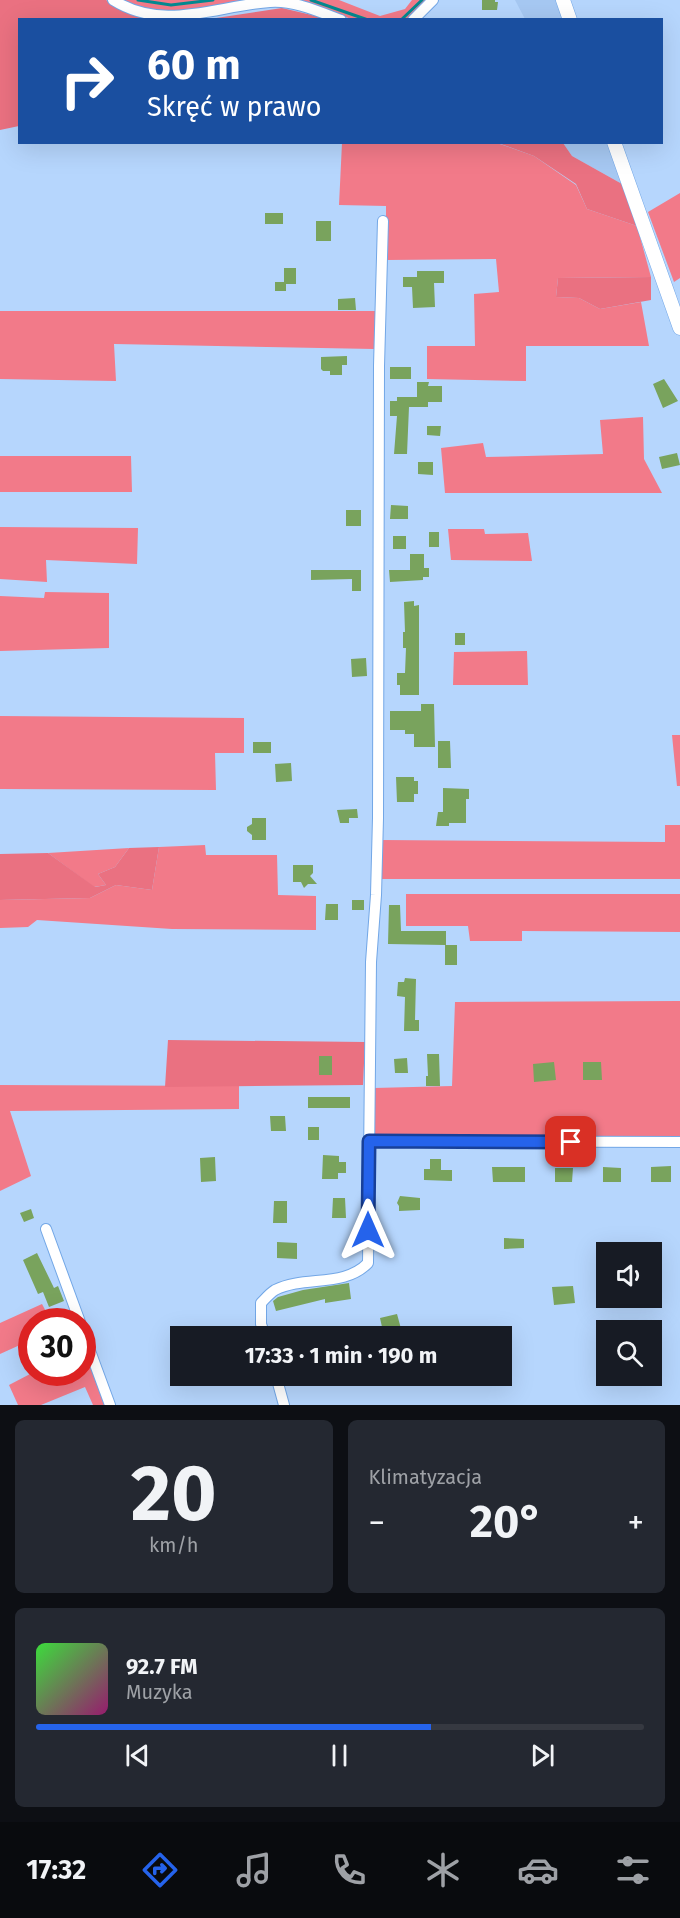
<!DOCTYPE html>
<html lang="pl">
<meta charset="utf-8">
<style>
:root{--surface:#171b24;--page:#242831;--text:#f1f3f6;--muted:#9ea1a6;--line:#363941;--accent:#2563eb}
body{margin:0;font-family:"Fira Sans",sans-serif;background:var(--page);color:var(--text);height:100vh;display:flex;flex-direction:column;font-size:22px;white-space:nowrap}
*{box-sizing:border-box;margin:0}
p{font-size:20px;color:var(--muted)}
.icon{flex:none;width:33px;height:33px;fill:none;stroke:currentColor;stroke-width:2;stroke-linecap:round;stroke-linejoin:round}
.map{position:relative;height:1405px;overflow:hidden}
.details{display:flex;flex-direction:column;gap:15px;padding:15px;background:#0d0f14;flex:1}
.details>*{flex:none}
.guide{position:absolute;left:18px;top:18px;width:645px;height:126px;border-radius:0px;box-shadow:0 6px 24px #0002;background:#1a4fa0;color:#fff;overflow:hidden}
.tools{position:absolute;left:596px;top:1242px;display:grid;gap:12px}
.tools a{display:grid;place-items:center;width:66px;height:66px;border-radius:0px;background:var(--surface);box-shadow:0 6px 24px #0002;font-size:30px}
.speed{position:absolute;left:18px;top:1308px;display:flex;gap:12px;font-size:30px;font-weight:700;text-align:center}
.speed>*{display:grid;place-content:center;width:78px;height:78px;border-radius:50%;background:var(--surface);box-shadow:0 6px 24px #0002;line-height:1}
.speed .limit{border:9px solid #d22;background:#fff;color:#111}
.pin{position:absolute;display:grid;place-items:center;width:51px;height:51px;color:#fff;margin:-26px;border-radius:12px;box-shadow:0 3px 9px #0006}
.me{position:absolute;width:66px;margin:-33px;rotate:0deg;stroke-linejoin:round;filter:drop-shadow(0 0 4px #0008)}
.turn{display:flex;align-items:center;gap:21px;height:126px;padding:0 30px;font-size:27px}
.turn .icon{width:78px;height:78px;stroke-width:2.5}
.turn b{display:block;font-size:42px;line-height:51px}
.big{font-size:45px;font-weight:700;line-height:1.1}
.details .widget{flex:1;display:flex;flex-direction:column;justify-content:center;gap:9px;min-width:0;padding:0 21px;border-radius:9px;background:var(--page)}
.details .dial{align-items:center;gap:0}
.dial b{font-size:78px;line-height:1}
.song{display:flex;align-items:center;gap:18px}
.cover{width:72px;height:72px;border-radius:9px;background:linear-gradient(135deg,hsl(120 70% 55%),hsl(320 70% 35%))}
.played{height:6px;border-radius:3px;background:linear-gradient(90deg,var(--accent) 65%,var(--line) 65%)}
.keys{display:flex;justify-content:space-around;direction:ltr}
.heat{display:flex;justify-content:space-between;align-items:center;font-size:33px;direction:ltr}
.details .tiles{flex:1;display:grid;gap:15px;grid-template-columns:1fr 1fr}
.widget:last-child{grid-column:span 2}
.trip{position:absolute;left:170px;top:1326px;width:342px;height:60px;border-radius:0px;background:var(--surface);box-shadow:0 6px 24px #0002;font-weight:700;line-height:60px;text-align:center}
.dock{display:flex;height:96px;justify-content:space-around;align-items:center;background:#090b0e;color:var(--muted)}
.dock .icon{width:42px;height:42px}
.dock .on{color:var(--accent)}
.dock b{font-size:27px;color:var(--text)}
.map>svg:first-child{display:block}
.built{fill:#a6c8f2}
.green{fill:#f27a89}
.forest{fill:#ea7181}
.lines{fill:none;stroke-linecap:round;stroke-linejoin:round}
.stream{stroke:#038990;stroke-width:3}
.building{fill:#79a35d}
.minor-casing{stroke:#73a7e6;stroke-width:12}
.tertiary-casing{stroke:#73a7e6;stroke-width:15}
.minor{stroke:#fff;stroke-width:10}
.tertiary{stroke:#fff;stroke-width:14}
.route-casing{stroke:#184099;stroke-width:15}
.route{stroke:#2563eb;stroke-width:10}
</style>
<div class="map">
<svg width="680" height="1405" viewBox="0 0 680 1405">
<rect width="100%" height="100%" fill="#b6d6fd"/>
<path class="built" d="M515 0H557L564 19H525Z
M563 143H607L622 184 572 156Z"/>
<path class="green" d="M120 0H245L191 11 154 12Z
M282 0H339L380 16 405 9 412 0H430L408 20 351 19 326 9Z
M342 143H497L534 156 576 185 587 209 637 226 651 277 558 278 556 297 579 298 600 309 641 302 649 346H526V381L427 379V346H475L474 294 499 292 496 259 386 260V206L339 205Z
M680 193V278L674 282 648 212Z
M0 311H377L374 349 114 344 116 381 0 379Z
M643 417 644 459 662 493H445L441 448 483 443 486 457 603 454 600 420Z
M0 456H131L132 492H0Z
M0 527 138 528 137 564 46 560 47 582 0 579Z
M448 529H484L485 534 528 533 532 561 451 560Z
M45 592 109 593V648L0 651V596L44 598Z
M527 651 528 685H453L454 652Z
M0 716 244 718V753H215L216 790 0 789Z
M672 735H680V786H677Z
M665 825H680V879H380L381 840 665 842Z
M205 845 206 855H277L278 895 316 896V930L172 929 37 920 28 927 0 928V900L90 898 116 885 152 890 159 847Z
M129 848 115 867 98 874 106 885 94 887 48 853Z
M406 894H680V932L522 931V941H470L468 926H406Z
M680 1001V1136L375 1137 374 1088 452 1086 455 1002Z
M0 1085 239 1086V1109L10 1111 31 1176 0 1191Z
M42 1304 51 1321 32 1322 31 1340 0 1354V1323Z
M83 1335 106 1405H93L85 1387 41 1405H18L9 1385 32 1373 82 1372Z"/>
<path class="forest" d="M0 0H106L127 13 146 19 20 20 19 126 0 130Z
M282 8 333 20H203Z
M498 143H563L572 156 622 184 637 226 587 209 576 184 534 156Z
M651 277V300L600 309 579 298 556 297 558 278Z
M159 847 152 890 116 885 90 898 0 900V854L48 853 95 887 106 885 98 874 115 867 129 848Z
M168 1040 365 1042 363 1085 165 1087Z"/>
<g class="lines">
<path class="stream" d="M138 0 171 5 213 0
M311 0 368 20
M401 20 422 0"/>
</g>
<path class="building" d="M482 0H495V2H498L497 10H482Z
M265 213H283V224H265Z
M316 221H331V241H316Z
M284 268H296V284H286V291H275V282H284Z
M417 271H444V283H434L435 307 413 308 412 287H403V277H417Z
M355 298 356 310H338V299Z
M347 356V365H342V375H330V371H323L321 369V357Z
M390 367H411V379H390Z
M664 379 678 401 663 408 653 384Z
M417 382H429L428 386H442V402H428V407H409L407 454H394L397 416H390V401H397V397H417Z
M427 426H441L440 436 427 435Z
M677 453 680 465 662 469 659 457Z
M418 462H433V475L418 474Z
M391 505 408 506V519H390Z
M346 510H361V526H346Z
M429 532H439V547H429Z
M393 536H406V549H393Z
M410 554H424V568H429V577H423V580L390 582 389 570H410Z
M311 570H361V591H352V579L311 580Z
M414 601V606L419 605V695H400V685H397V673H405L406 648H403V632H405L404 602Z
M455 633H465V645H455Z
M366 658 367 676 352 677 351 659Z
M421 704H434L435 747H414V734H405V730H390V711H421Z
M438 741H450L451 768H438Z
M253 742H271V753H253Z
M291 763 292 781 276 782 275 764Z
M396 777H414V781H418V794H414V802H397Z
M443 788 469 789V799H466V823H449V826H436L438 812H443Z
M357 809 358 818H349V823H340L337 810Z
M252 818H266V840H252V835L247 831V827L252 824Z
M293 865H313V873L310 876 317 884H308L304 888 301 882H293Z
M352 900H364V910H352Z
M326 904H338V920H325Z
M389 905H400L401 931H446V945H457V965H445V945L388 944Z
M405 978 416 979 415 1020H419V1031H404L405 997 397 996 398 982H404Z
M427 1054H439L440 1086H426V1076H428Z
M319 1056H332V1075H319Z
M407 1058 408 1073H395L394 1059Z
M554 1062 556 1080 534 1082 533 1064Z
M583 1062H601L602 1080H583Z
M308 1097H350V1108H308Z
M270 1116H285L286 1131H271Z
M308 1127H319V1140H308Z
M323 1155 339 1156V1162H346V1173H338V1179H322Z
M215 1157 216 1181 201 1182 200 1158Z
M430 1159H441V1170H452V1181L424 1180V1169H430Z
M671 1166V1182H651V1167Z
M492 1167H525V1182H493Z
M603 1167 621 1168V1182H603Z
M555 1168H573L572 1182H555Z
M400 1196 420 1198V1210L399 1211V1206L397 1203Z
M333 1198H345L346 1218H332Z
M274 1201H287V1223H273Z
M31 1209 34 1218 24 1222 20 1213Z
M504 1238 524 1239V1248L504 1249Z
M277 1242 297 1243V1259L277 1258Z
M37 1253 54 1288 58 1286 64 1301 49 1307 43 1292 38 1294 23 1260Z
M349 1283 351 1299 325 1303V1299L276 1311 273 1301 278 1297 303 1290Z
M573 1286 575 1303 554 1305 552 1287Z
M397 1314 403 1336H384L380 1318Z"/>
<g class="lines">
<defs>
<path id="minor" d="M113 0C164 32 215 6 270 2 293 0 320 12 341 20
M413 20 433 0
M369 1141 680 1142
M46 1229 80 1322
M82 1329 110 1405
M265 1336 261 1324V1303C265 1299 270 1293 275 1290 305 1275 344 1288 368 1263L371 962 376 895 378 818 379 366 383 221
M276 1376 284 1405"/>
<path id="tertiary" d="M563 0 570 20
M614 142 680 328"/>
</defs>
<use href="#minor" class="minor-casing"/>
<use href="#tertiary" class="tertiary-casing"/>
<use href="#minor" class="minor"/>
<use href="#tertiary" class="tertiary"/>
</g>
<g class="lines">
<defs>
<path id="route" d="M368 1230 369 1141 571 1142"/>
</defs>
<use href="#route" class="route-casing"/>
<use href="#route" class="route"/>
</g>
</svg>
<div class="tools">
<a><svg class="icon" aria-label="sound" viewBox="0 0 24 24"><path d="M4 9h4l5-4v14l-5-4H4zM17 9q2 3 0 6"/></svg></a>
<a><svg class="icon" aria-label="search" viewBox="0 0 24 24"><circle cx="10" cy="10" r="6"/><path d="M15 15l6 6"/></svg></a>
</div>
<div class="speed"><div class="limit">30</div></div>
<div class="pin" style="left:571px;top:1142px;background:#d93025"><svg class="icon" aria-label="arrive" viewBox="0 0 24 24"><path d="M6 21V4h12l-3 4 3 4H6"/></svg></div>
<svg class="me" style="left:368px;top:1230px" viewBox="-20 -20 40 40"><path d="M0-17L14 15 0 8-14 15z" fill="#2563eb" stroke="#fff" stroke-width="4"/></svg>
<div class="trip">17:33 · 1 min · 190 m</div>
<div class="guide">
<div class="turn"><svg class="icon" aria-label="right" viewBox="0 0 24 24"><path d="M7 20v-9h11M14 6l5 5-5 5"/></svg><div><b>60 m</b>Skręć w prawo</div></div>
</div>
</div>
<section class="details">
<div class="tiles">
<div class="widget dial"><b>20</b><p>km/h</p></div>
<div class="widget"><p>Klimatyzacja</p>
<div class="heat"><a>−</a><b class="big">20°</b><a>+</a></div>
</div>
<div class="widget">
<div class="song"><i class="cover"></i><div><b>92.7 FM</b><p>Muzyka</p></div></div>
<div class="played"></div>
<div class="keys"><svg class="icon" aria-label="previous" viewBox="0 0 24 24"><path d="M18 5L8 12l10 7zM5 5v14"/></svg><svg class="icon" aria-label="pause" viewBox="0 0 24 24"><path d="M8 5v14M16 5v14"/></svg><svg class="icon" aria-label="next" viewBox="0 0 24 24"><path d="M6 5l10 7-10 7zM19 5v14"/></svg></div>
</div>
</div>
</section>
<nav class="dock">
<b>17:32</b>
<svg class="icon on" aria-label="directions" viewBox="0 0 24 24"><path d="M12 3l9 9-9 9-9-9zM9 14v-3h6M13 9l2 2-2 2"/></svg>
<svg class="icon" aria-label="music" viewBox="0 0 24 24"><path d="M9 18V5l10-2v13"/><circle cx="6" cy="18" r="3"/><circle cx="16" cy="16" r="3"/></svg>
<svg class="icon" aria-label="phone" viewBox="0 0 24 24"><path d="M5 4h4l2 5-3 2q2 4 5 5l2-3 5 2v4C11 20 4 13 5 4z"/></svg>
<svg class="icon" aria-label="climate" viewBox="0 0 24 24"><path d="M12 3v18M4 7l16 10M4 17L20 7"/></svg>
<svg class="icon" aria-label="car" viewBox="0 0 24 24"><path d="M5 17H2v-5l4-1 3-4h7l3 4 3 1v5h-3M9 17h6M6 11h13"/><circle cx="7" cy="17" r="2"/><circle cx="17" cy="17" r="2"/></svg>
<svg class="icon" aria-label="filters" viewBox="0 0 24 24"><path d="M4 7h16M4 17h16"/><circle cx="9" cy="7" r="2"/><circle cx="15" cy="17" r="2"/></svg>
</nav>
